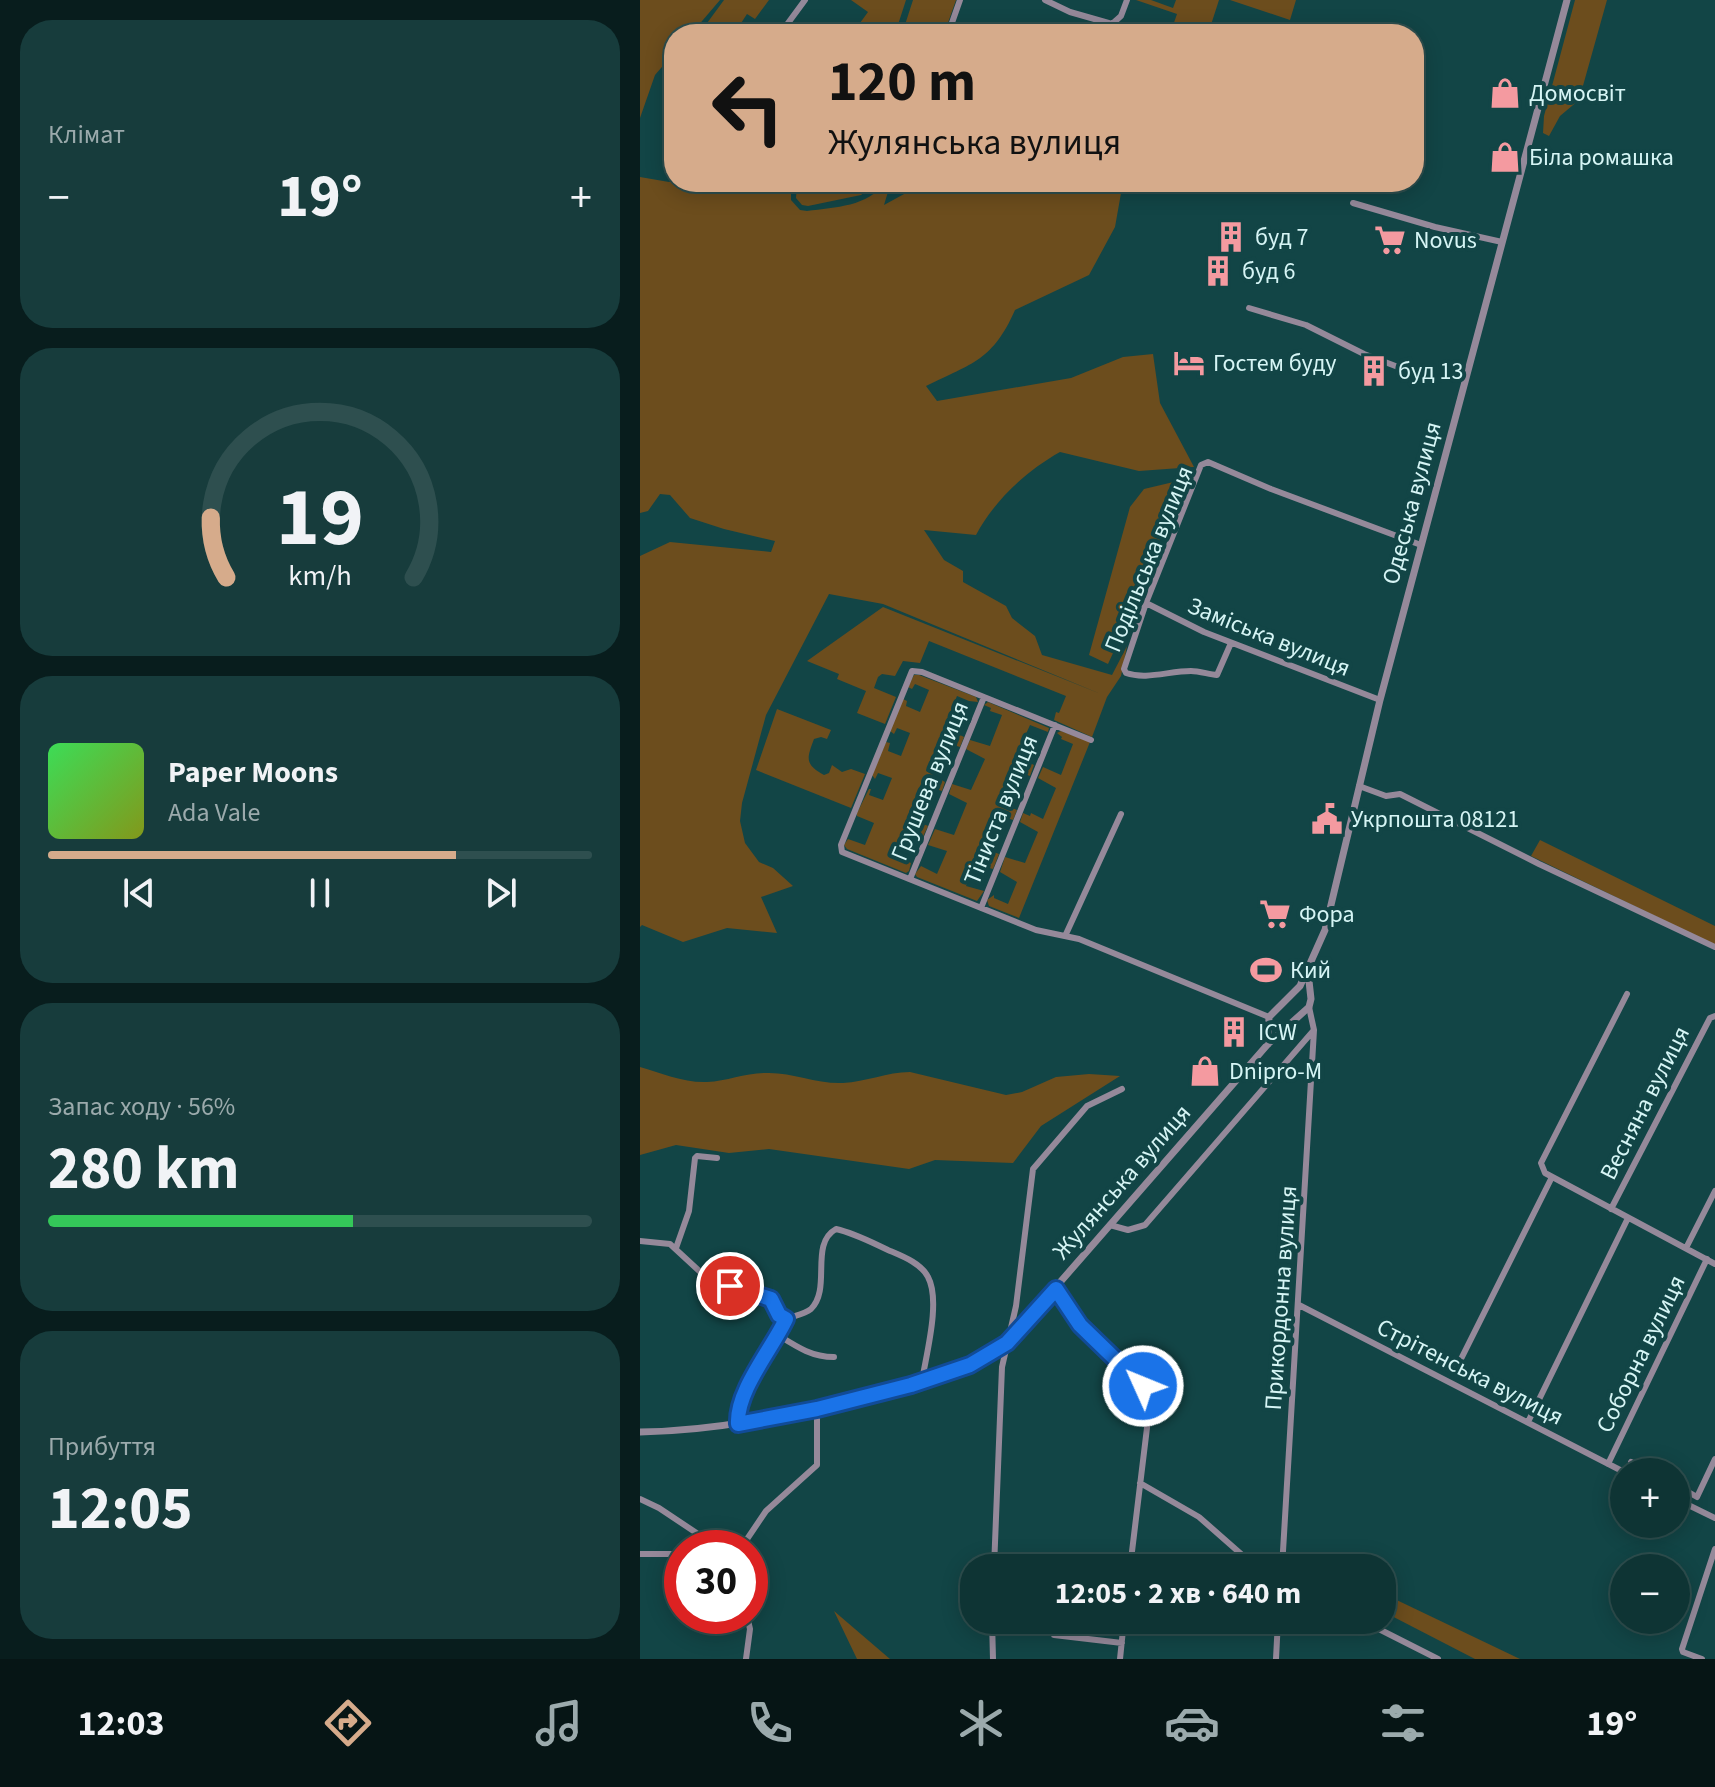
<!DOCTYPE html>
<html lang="uk">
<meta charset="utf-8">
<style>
:root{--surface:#0e3434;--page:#173c3c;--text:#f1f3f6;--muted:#9baaac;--line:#2e4f4f;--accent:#d6ab8b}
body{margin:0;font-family:"Source Sans 3",sans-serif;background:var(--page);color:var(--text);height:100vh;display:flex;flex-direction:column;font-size:30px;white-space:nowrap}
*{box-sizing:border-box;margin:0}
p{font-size:26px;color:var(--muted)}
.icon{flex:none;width:44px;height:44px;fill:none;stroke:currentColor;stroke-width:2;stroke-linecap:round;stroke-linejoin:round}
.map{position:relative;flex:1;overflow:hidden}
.details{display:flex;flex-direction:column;gap:20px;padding:20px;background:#081d1d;width:640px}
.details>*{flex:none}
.guide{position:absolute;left:24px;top:24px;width:760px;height:168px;border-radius:32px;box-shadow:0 4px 20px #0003,0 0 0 2px var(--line);background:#d6ab8b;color:#111;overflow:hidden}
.tools{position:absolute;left:970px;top:1458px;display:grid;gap:16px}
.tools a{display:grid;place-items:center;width:80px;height:80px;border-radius:50%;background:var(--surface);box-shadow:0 4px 20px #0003,0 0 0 2px var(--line);font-size:40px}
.speed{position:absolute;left:24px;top:1530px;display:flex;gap:16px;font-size:40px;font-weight:700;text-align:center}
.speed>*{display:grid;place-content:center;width:104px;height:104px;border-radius:50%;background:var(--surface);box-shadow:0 4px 20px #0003,0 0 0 2px var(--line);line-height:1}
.speed .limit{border:12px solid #d22;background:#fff;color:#111}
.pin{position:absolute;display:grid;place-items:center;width:68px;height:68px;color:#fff;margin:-34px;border:4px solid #fff;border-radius:50%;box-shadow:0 2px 8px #0007}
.me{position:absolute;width:88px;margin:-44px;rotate:314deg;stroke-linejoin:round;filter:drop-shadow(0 0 6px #0008)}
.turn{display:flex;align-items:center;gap:28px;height:168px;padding:0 32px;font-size:36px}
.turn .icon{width:104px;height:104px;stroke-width:2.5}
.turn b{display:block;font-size:56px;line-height:68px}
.big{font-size:60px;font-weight:700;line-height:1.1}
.details .card{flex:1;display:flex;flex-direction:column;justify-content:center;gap:12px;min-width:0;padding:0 28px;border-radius:32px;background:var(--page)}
.details .dial{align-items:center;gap:0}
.dial svg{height:208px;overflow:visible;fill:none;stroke:var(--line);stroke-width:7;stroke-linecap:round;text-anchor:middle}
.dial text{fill:var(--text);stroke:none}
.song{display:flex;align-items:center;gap:24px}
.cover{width:96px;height:96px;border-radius:12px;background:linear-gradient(135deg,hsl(130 70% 55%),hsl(70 70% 35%))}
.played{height:8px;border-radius:4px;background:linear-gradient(90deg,var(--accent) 75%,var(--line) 75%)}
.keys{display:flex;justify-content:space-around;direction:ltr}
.heat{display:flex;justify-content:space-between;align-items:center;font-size:44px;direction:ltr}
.charge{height:12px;border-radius:6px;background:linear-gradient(90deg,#34c759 56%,var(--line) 0)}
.trip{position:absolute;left:320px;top:1554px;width:436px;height:80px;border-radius:32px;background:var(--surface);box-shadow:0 4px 20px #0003,0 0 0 2px var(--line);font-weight:700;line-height:80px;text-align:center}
.tabs{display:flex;height:128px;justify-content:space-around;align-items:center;background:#061515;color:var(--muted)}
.tabs .icon{width:56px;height:56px}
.tabs .selected{color:var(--accent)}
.tabs b{font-size:36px;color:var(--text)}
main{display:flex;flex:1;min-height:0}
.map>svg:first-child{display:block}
.green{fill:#6c4d1d}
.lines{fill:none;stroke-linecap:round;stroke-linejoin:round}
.minor{stroke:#95899a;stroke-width:6}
.tertiary{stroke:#95899a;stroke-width:7}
.route-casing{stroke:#114b97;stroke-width:20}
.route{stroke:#1a73e8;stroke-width:14}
.labels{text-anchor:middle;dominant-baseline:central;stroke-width:8;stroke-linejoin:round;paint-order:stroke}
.poi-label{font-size:24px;fill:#d6f5f5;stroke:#124546;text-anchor:start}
.street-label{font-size:24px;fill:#d6f5f5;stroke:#124546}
</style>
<main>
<section class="details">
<div class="card"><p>Клімат</p>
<div class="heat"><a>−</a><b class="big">19°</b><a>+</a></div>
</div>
<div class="card dial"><svg viewBox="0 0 100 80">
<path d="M14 69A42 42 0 1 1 86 69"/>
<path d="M14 69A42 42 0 0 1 8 46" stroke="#d6ab8b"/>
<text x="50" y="56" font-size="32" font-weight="700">19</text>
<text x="50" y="72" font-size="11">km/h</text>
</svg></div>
<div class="card">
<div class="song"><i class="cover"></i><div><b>Paper Moons</b><p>Ada Vale</p></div></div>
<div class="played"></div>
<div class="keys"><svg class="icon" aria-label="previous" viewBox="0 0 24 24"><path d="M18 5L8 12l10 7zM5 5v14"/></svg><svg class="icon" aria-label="pause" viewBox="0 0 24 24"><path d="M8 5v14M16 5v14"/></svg><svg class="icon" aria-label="next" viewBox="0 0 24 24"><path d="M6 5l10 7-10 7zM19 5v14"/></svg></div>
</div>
<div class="card"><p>Запас ходу · 56%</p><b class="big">280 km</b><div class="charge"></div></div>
<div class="card"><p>Прибуття</p><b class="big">12:05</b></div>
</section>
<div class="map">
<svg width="1075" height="1659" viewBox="0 0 1075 1659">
<rect width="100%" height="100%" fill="#124546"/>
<path class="green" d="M0 0H80L51 34H34V53L15 75 0 118Z
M84 0H129L115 19 107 14 94 34H59Z
M211 0H266L255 34H212L228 12Z
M273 0H316L304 34H262Z
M496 0H511L533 8 536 0H579L568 34H530L537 14Z
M590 0H656L650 20Z
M935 0H967L939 100 920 116 909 136 903 133 904 116Z
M0 177 29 182 34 180V182H151V200L160 210 167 211C196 207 227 207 246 182H251L244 205 286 182H483L475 227 449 275 375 310C353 360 333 363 286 386L297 401 431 378 483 357 513 354 520 403 554 467 499 471 420 452C386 471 354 501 336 535L284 530 304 560 323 571V582L366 606 372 618 395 636 402 655 472 675 487 646 481 676 467 697 452 737 414 720 416 712 419 713 426 696 289 641 280 663 263 661 255 676 242 674 238 677 234 688 256 697 245 724 217 713 226 691 197 679 199 674 167 661 243 607 461 694 243 604 189 594 126 715 102 803 100 821 105 843 119 862 133 868 153 886 121 897 137 933 87 928 43 942 2 925 0 927V556L30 542 131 552 135 541 84 529 50 518 30 495 20 494 8 511 0 513Z
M157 182H237L221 195 168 206 162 205 156 198Z
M542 480 502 590 468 664 449 655 490 507 504 489Z
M274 675H279L336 697 338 702 329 701 317 696 304 727 324 737 320 747 299 740 286 771 305 782 302 791 281 784 268 815 280 819 279 822 288 826 281 841 263 835 254 856 271 863 269 871 266 873 207 849 204 845 208 839 225 845 234 823 217 816V813L229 789H231L229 795 243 800 252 778 238 773 235 779 232 775 246 742 250 743 248 751 261 756 270 733 257 728 254 734 250 731 263 699 267 701 266 706 280 712 289 690 275 684 272 689 268 687Z
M348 702 409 728 408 732 390 725 376 756 394 765 390 776 371 769 358 800 370 804V807L377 810 373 820 353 813 340 844 352 848 351 851 359 854 353 869 335 864 326 886 344 891 337 901 277 877 275 874 281 866 297 874 307 851 288 845 295 829 314 835 327 803 309 794 312 784 331 790 345 759 326 749 330 740 350 746 362 715 350 711 351 708 344 705Z
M137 709 191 730 187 739 181 737 174 739C167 758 164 764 184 775L189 773 192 765 202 772 211 769 225 774 211 808 116 770Z
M421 731 450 742 379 918 349 906 347 900 354 895V898L368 904 377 882 360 872 365 857 385 863 398 832 380 822 383 813 390 816 391 813 403 819 416 788 398 778 403 767 421 775 433 744 421 739 422 737 417 733Z
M900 840 1075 926V945L891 856Z
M0 1067C21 1073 44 1083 67 1082 88 1081 107 1072 129 1073 154 1073 177 1084 203 1083 226 1082 247 1072 270 1072L366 1095 382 1092 416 1077 449 1074 480 1076 401 1126 373 1163 295 1160 269 1169 129 1149 89 1153 36 1145 0 1155Z
M742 1593 880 1659H835L742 1611Z
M194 1611 250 1659H217Z"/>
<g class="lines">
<path class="minor" d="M405 0 430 12 472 24 481 16 487 0
M140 34 165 0
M308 34 320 0
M713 203 795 227 862 242
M609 308 666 325 724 354 779 375
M506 603 564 632 740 700
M591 643 577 675C568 674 559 671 551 671 529 671 506 680 486 673L484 669 506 603 561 465 568 462 631 489 781 545
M451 740 282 672 272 671 201 845 202 852 396 930 439 939 629 1017
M719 786 746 796 760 794 899 864 1075 947
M270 879 344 697
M341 908 415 725
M426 934 481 814
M987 994 901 1163 905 1173 1075 1264
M669 1007 674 1030
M971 1209 1070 1018 1075 1016
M470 1225 488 1230 505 1225 674 1030 642 1568
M0 1241 30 1244 69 1280 131 1299 139 1315 146 1319
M36 1248 49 1211 55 1158 57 1156 77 1158
M1046 1248 1075 1191
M416 1289 440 1325 503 1386 510 1403 490 1568
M659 1305 984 1472
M138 1335C157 1347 172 1357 194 1357
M815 1371 911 1179
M888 1422 988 1218
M98 1424C96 1390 132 1349 146 1319 154 1316 165 1314 171 1309 192 1288 169 1244 196 1229 214 1233 231 1242 248 1250 262 1256 281 1263 288 1277 301 1301 286 1355 282 1381
M991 1462 1011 1472
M968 1464 1067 1259
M500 1483 559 1517 617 1568
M1036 1485 1057 1497 1075 1459
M0 1499 19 1508 79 1548
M1036 1499 1075 1518
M101 1548 126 1511 177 1465V1409
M0 1554H42
M354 1568 362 1367 376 1306 393 1169 447 1106 482 1089
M352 1620 353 1659
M721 1620 798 1659
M414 1635 482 1643
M106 1659 110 1629 107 1616
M480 1659 484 1620
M636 1659 638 1620
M1062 1659 1043 1652 1042 1649 1075 1549"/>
<path class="tertiary" d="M628 1044 629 1017 660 986 685 930 740 700 927 0
M0 1432C76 1431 150 1415 224 1397 274 1384 324 1372 367 1343L628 1044 669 1007 671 999 668 972"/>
</g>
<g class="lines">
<defs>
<path id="route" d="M90 1286 131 1299 139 1315 146 1319C132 1349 96 1391 98 1424L177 1409 271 1385 330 1365 367 1343 416 1289 440 1325 503 1386"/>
</defs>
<use href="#route" class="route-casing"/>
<use href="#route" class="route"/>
</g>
<defs>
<symbol id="shop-bare" viewBox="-9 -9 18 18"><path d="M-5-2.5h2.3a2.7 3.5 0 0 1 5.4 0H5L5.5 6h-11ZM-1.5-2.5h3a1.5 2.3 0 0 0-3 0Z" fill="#f49aa0" stroke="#124546" stroke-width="2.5" paint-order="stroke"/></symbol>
<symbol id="building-bare" viewBox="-9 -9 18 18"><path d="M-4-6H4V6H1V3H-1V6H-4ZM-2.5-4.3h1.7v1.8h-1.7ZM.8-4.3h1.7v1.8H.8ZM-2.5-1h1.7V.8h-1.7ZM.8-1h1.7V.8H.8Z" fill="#f49aa0" stroke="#124546" stroke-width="2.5" paint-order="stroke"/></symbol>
<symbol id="supermarket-bare" viewBox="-9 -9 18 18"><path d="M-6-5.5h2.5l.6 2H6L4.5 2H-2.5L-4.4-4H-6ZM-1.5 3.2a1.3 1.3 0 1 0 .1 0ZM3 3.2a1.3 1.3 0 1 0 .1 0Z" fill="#f49aa0" stroke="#124546" stroke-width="2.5" paint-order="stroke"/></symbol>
<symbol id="hotel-bare" viewBox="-9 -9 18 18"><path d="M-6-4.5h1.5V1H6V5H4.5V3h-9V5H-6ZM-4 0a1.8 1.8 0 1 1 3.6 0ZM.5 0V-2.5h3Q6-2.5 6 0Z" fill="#f49aa0" stroke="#124546" stroke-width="2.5" paint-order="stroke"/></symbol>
<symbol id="civic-bare" viewBox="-9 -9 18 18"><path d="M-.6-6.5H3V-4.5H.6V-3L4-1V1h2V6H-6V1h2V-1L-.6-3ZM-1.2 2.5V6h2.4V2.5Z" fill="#f49aa0" stroke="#124546" stroke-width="2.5" paint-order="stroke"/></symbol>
<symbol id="stadium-bare" viewBox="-9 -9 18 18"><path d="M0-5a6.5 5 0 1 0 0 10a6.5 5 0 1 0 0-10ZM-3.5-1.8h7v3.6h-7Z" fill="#f49aa0" stroke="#124546" stroke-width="2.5" paint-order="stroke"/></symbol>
</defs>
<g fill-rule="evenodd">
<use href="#shop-bare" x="843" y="71" width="44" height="44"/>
<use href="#shop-bare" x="843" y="135" width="44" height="44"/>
<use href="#building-bare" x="569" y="215" width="44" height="44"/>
<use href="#supermarket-bare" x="728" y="218" width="44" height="44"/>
<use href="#building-bare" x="556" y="249" width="44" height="44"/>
<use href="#hotel-bare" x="527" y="341" width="44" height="44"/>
<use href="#building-bare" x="712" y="349" width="44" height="44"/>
<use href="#civic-bare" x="665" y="797" width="44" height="44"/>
<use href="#supermarket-bare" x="613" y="892" width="44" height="44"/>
<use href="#stadium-bare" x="604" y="948" width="44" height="44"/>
<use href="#building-bare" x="572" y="1010" width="44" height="44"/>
<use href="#shop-bare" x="543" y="1049" width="44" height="44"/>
</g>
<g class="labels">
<g class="poi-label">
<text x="889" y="93">Домосвіт</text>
<text x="889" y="157">Біла ромашка</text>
<text x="615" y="237">буд 7</text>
<text x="774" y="240">Novus</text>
<text x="602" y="271">буд 6</text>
<text x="573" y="363">Гостем буду</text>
<text x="758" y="371">буд 13</text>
<text x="711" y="819">Укрпошта 08121</text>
<text x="659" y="914">Фора</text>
<text x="650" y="970">Кий</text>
<text x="618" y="1032">ICW</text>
<text x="589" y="1071">Dnipro-M</text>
</g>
<g class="street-label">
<text transform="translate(772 503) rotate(-75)">Одеська вулиця</text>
<text transform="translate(509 559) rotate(-68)">Подільська вулиця</text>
<text transform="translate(629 637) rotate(22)">Заміська вулиця</text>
<text transform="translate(290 781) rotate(-68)">Грушева вулиця</text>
<text transform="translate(361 810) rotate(-68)">Тіниста вулиця</text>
<text transform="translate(1005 1103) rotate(-63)">Весняна вулиця</text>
<text transform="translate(482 1182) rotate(-49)">Жулянська вулиця</text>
<text transform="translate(641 1298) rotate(-86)">Прикордонна вулиця</text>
<text transform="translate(1001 1354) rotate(-64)">Соборна вулиця</text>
<text transform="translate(830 1372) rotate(27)">Стрітенська вулиця</text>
</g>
</g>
</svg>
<div class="tools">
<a>+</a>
<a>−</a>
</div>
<div class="speed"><div class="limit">30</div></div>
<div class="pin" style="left:90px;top:1286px;background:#d93025"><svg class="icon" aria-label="arrive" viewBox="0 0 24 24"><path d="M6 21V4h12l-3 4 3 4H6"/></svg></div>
<svg class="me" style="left:503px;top:1386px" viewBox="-20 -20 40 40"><circle r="17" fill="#1a73e8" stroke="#fff" stroke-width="3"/><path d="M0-11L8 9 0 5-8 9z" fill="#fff"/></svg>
<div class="trip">12:05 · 2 хв · 640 m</div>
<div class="guide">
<div class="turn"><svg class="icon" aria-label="left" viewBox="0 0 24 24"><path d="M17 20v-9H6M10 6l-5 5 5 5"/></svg><div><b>120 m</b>Жулянська вулиця</div></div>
</div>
</div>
</main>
<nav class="tabs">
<b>12:03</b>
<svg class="icon selected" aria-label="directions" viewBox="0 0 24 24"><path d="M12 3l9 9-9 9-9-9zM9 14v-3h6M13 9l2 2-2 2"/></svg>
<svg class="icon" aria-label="music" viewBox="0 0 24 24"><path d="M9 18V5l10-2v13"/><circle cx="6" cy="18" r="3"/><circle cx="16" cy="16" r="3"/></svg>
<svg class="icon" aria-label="phone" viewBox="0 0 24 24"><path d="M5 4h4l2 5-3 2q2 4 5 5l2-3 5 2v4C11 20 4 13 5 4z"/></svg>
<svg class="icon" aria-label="climate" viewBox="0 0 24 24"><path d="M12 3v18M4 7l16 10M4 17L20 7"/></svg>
<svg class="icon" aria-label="car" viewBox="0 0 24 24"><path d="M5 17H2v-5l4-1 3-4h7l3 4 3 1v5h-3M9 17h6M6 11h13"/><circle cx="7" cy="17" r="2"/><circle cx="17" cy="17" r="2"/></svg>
<svg class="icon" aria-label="filters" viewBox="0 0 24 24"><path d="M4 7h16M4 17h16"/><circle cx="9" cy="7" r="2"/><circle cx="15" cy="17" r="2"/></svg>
<b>19°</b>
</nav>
